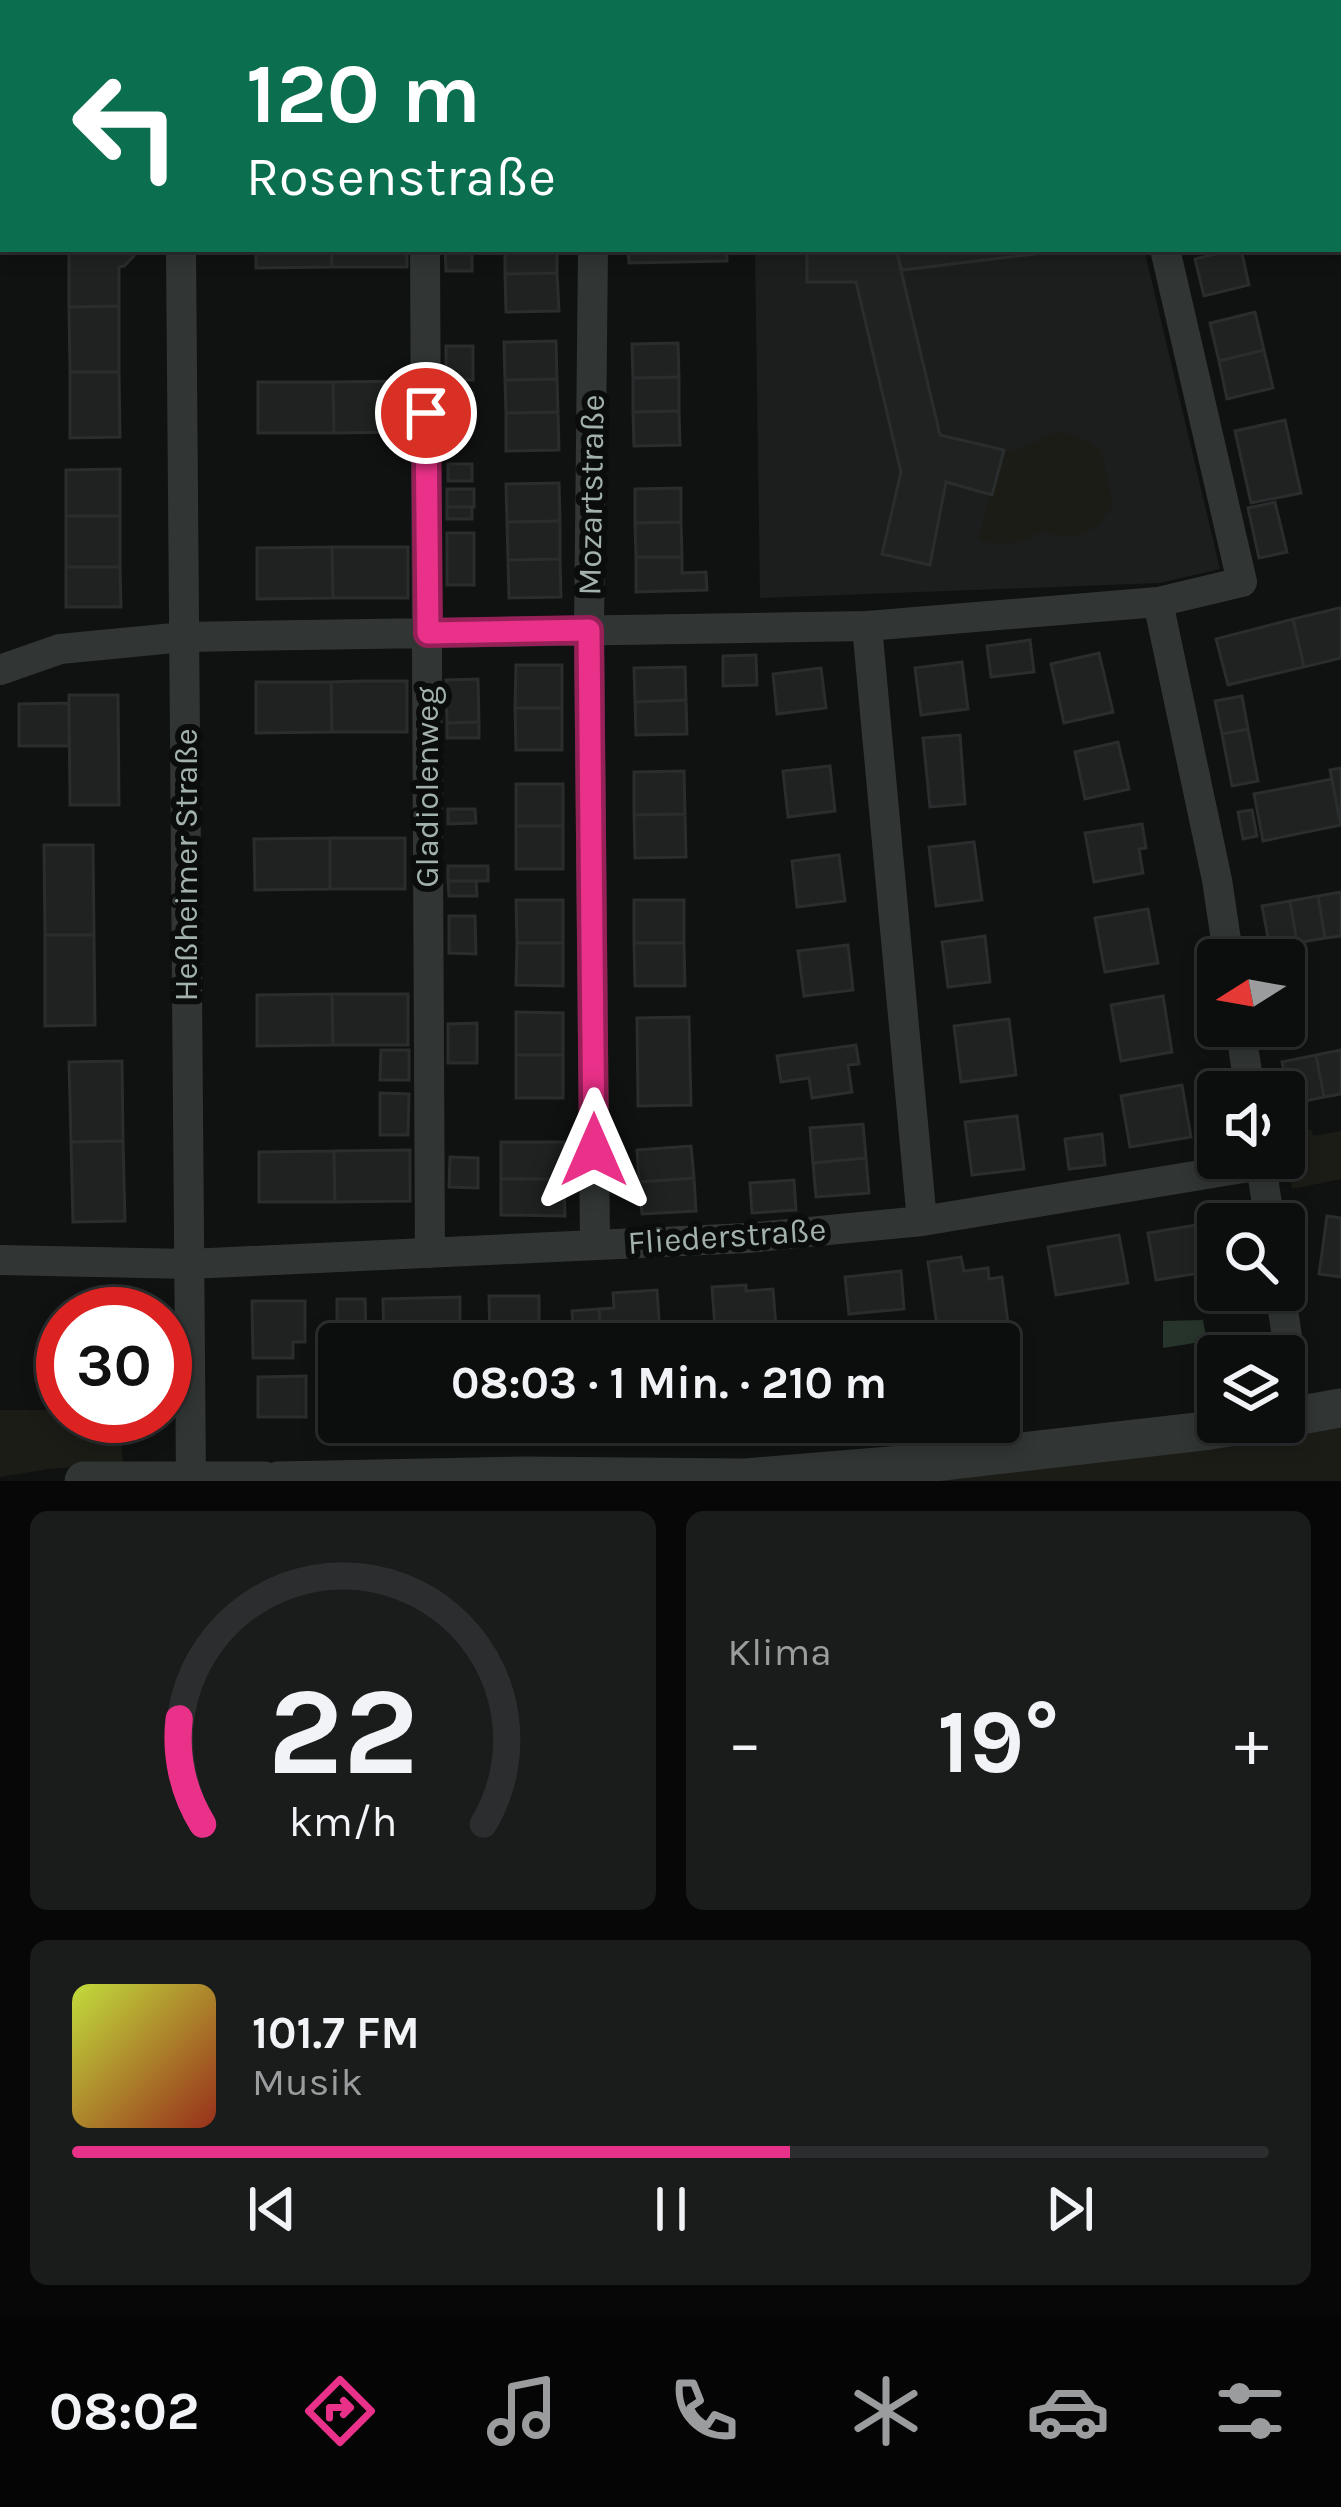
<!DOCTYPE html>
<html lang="de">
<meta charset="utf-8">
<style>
:root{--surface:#0c0d0d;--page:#1a1b1b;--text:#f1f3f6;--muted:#9a9c9d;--line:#2c2d2e;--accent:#e93189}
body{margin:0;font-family:Karla,sans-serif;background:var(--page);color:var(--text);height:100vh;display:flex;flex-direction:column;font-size:45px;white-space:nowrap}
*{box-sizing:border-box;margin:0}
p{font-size:39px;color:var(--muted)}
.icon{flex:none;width:66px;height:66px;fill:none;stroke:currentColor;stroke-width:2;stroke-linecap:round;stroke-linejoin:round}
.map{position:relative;height:1481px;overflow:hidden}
.drawer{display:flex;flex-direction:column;gap:30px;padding:30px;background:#070707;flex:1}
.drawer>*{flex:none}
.hud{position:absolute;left:0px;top:0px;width:1341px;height:252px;box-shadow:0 6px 18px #0003,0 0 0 3px var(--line);background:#0b6e4f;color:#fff;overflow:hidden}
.needle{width:78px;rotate:259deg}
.controls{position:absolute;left:1197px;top:939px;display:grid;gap:24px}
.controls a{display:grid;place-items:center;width:108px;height:108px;border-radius:12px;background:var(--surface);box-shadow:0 6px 18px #0003,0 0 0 3px var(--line);font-size:60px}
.speed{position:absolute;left:36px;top:1287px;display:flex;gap:24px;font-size:60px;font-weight:700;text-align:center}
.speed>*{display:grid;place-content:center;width:156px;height:156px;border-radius:50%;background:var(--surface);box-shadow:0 6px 18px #0003,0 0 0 3px var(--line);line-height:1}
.speed .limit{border:18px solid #d22;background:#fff;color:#111}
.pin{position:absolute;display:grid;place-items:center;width:102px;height:102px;color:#fff;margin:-51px;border:6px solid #fff;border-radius:50%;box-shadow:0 3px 12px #0007}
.me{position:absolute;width:132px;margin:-66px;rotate:0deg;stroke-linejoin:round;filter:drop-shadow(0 0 9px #0008)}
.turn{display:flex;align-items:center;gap:42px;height:252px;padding:0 48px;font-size:54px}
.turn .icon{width:156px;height:156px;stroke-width:2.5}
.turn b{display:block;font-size:84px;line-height:102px}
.big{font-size:90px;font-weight:700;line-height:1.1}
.drawer .card{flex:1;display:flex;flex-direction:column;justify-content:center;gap:18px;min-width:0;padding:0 42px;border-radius:18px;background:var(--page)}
.drawer .dial{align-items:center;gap:0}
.dial svg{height:312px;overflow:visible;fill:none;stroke:var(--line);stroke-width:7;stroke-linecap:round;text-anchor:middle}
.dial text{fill:var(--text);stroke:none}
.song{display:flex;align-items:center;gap:36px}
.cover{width:144px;height:144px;border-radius:18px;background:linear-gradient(135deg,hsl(70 70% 55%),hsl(10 70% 35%))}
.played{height:12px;border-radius:6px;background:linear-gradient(90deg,var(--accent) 60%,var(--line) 60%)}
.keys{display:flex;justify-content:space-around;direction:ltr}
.heat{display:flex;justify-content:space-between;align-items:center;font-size:66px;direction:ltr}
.drawer .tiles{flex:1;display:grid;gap:30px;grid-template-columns:1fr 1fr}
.card:last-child{grid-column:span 2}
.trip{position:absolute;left:318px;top:1323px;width:702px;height:120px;border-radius:12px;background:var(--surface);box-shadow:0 6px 18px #0003,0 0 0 3px var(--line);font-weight:700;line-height:120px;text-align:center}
.dock{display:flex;height:192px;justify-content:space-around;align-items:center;background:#050505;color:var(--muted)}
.dock .icon{width:84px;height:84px}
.dock .active{color:var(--accent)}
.dock b{font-size:54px;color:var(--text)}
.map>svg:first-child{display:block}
.built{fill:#1c1e1e}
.green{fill:#1c1c17}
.water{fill:#27342b}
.building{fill:#202222;stroke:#2a2d2d;stroke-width:3}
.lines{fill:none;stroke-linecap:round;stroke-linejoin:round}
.minor{stroke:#313635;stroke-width:30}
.tertiary{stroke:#313635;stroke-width:39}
.route-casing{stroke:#972059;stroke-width:30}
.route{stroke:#e93189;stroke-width:21}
.labels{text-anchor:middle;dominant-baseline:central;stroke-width:12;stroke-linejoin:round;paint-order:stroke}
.street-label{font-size:33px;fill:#a2b2ab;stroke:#0b0c0c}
</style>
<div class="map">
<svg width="1341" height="1481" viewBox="0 0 1341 1481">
<rect width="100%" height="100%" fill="#101111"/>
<path class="built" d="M755 249H1144L1220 569 1159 583 760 598Z"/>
<path class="green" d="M1062 431 1086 440 1101 450 1113 505C1092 536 1077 543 1042 531 1018 544 1004 547 978 540L1004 450C1024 454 1042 435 1062 431Z
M1311 1129 1313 1136 1341 1131V1179L1292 1189 1284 1134Z
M0 1410H63V1416H120L123 1463 49 1469 0 1477Z
M1341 1428V1481H936L1215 1448Z"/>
<path class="water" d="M1203 1320 1207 1341 1163 1348V1321Z"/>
<path class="building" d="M69 249H134V256L124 266 119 267V306L69 307Z
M256 249H331L332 267 256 268Z
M331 249H407V267H332Z
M445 249H472V271H446Z
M505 249H557V273L505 274Z
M628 249H727V261L629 263Z
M807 249H896L940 435 1004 450 992 495 946 482 930 565 882 554 901 472 856 282H807Z
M896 249H1076L902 270Z
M1235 249H1241L1249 285 1204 296 1195 259Z
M557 273 559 311 506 312 505 274Z
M119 306V372H70L69 307Z
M1255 312 1264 350 1219 361 1210 323Z
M556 341 557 379 505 380 504 342Z
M678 343 679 377 633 378 632 344Z
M446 346H473V380H446Z
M1264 350 1273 388 1227 399 1219 361Z
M70 372H119L120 437 70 438Z
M679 377V411L633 412V378Z
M557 379 558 412 506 413 505 380Z
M409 381V432L334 433 333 382Z
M258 382H333L334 433H258Z
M446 393H473V430L446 431Z
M679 411 680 445 634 446 633 412Z
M558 412 559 450 506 451V413Z
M1285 420 1301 493 1251 503 1235 431Z
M448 464H472V481H448Z
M120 469V516H66V470Z
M559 483 560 521 507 522 506 484Z
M681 488V522L635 523V489Z
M447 489H474V507H447Z
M1275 502 1287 552 1259 558 1248 508Z
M447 507H472V519H447Z
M66 516H120V567H66Z
M560 521V559L508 560 507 522Z
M681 522 682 557H636L635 523Z
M447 533H474V585H447Z
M332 547 333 598 257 599V548Z
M332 547H408V598H333Z
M636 557H682V573L706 572 707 590 636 592Z
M560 559 561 597 509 598 508 560Z
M66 567H120L121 607H66Z
M1339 608H1341V658L1304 667 1293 619Z
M1293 619 1304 667 1228 685 1216 639Z
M1030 640 1034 672 991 677 987 646Z
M1099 653 1113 712 1064 723 1051 664Z
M756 655 757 685 723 686V656Z
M962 662 968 709 921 715 915 668Z
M516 665H562V708H515Z
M685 667 686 700 635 702 634 668Z
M821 668 826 708 777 714 773 674Z
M478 679 479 722 447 723 446 680Z
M360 681H407V732H332L331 682Z
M256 682H331L332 732 256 733Z
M69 695H118L119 805H70Z
M1242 696 1248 729 1222 734 1215 701Z
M686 700 687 734 636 735 635 702Z
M69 703V746H19V704Z
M515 708H562V750H516Z
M479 722V738H447V723Z
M1248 729 1258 781 1232 786 1222 734Z
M960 735 965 804 930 807 923 738Z
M1118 742 1129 789 1085 799 1075 752Z
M830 766 835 811 788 817 783 771Z
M1341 768V817H1339L1330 770Z
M684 771 685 814 634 815V772Z
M1332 779 1341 825 1263 841 1254 794Z
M516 784H563V826H516Z
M448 809H475L476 823 448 824Z
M1252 810 1257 836 1243 839 1238 812Z
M685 814 686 857 635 858 634 815Z
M1142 824 1146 848 1139 849 1143 873 1094 882 1085 833Z
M516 826H563V869H516Z
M330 838V889L255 890 254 839Z
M330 838H405V889H330Z
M974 842 982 900 936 906 929 847Z
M44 845H93L94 935H45Z
M839 855 845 901 797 907 792 861Z
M448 866H488V881H448Z
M448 881H476L477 896H449Z
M1341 892V936L1325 938 1318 896Z
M1318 896 1325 938 1297 943 1290 901Z
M516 900H563V943H517Z
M634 900H684V943H634Z
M1290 901 1297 943 1270 948 1262 906Z
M1148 909 1158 963 1105 972 1095 918Z
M449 916H475L476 954 449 953Z
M45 935H94L95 1025 45 1026Z
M985 936 990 982 948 987 942 942Z
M517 943H563V986L516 985Z
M634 943H684L685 986H635Z
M848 945 853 990 804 996 798 951Z
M332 994 333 1045 257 1046V995Z
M332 994H408V1045H333Z
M1163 996 1172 1052 1121 1061 1111 1005Z
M516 1012 563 1013V1055H516Z
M689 1017 691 1105 638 1106 637 1018Z
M1009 1019 1016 1075 961 1082 954 1026Z
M477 1023V1063H448V1024Z
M856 1045 859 1064 848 1065 852 1092 812 1098 809 1078 781 1082 777 1056Z
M381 1050H409V1080H380Z
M1341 1050V1094L1324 1097 1316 1055Z
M516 1055H563V1098H516Z
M1316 1055 1324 1097 1291 1104 1282 1062Z
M122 1061 123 1141 71 1142 69 1062Z
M1182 1085 1191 1137 1130 1147 1121 1096Z
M380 1093 409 1094 408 1135H380Z
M1017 1116 1024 1169 972 1175 965 1122Z
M863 1124 866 1158 813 1163 810 1128Z
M1102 1134 1105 1165 1069 1169 1065 1139Z
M123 1141 125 1221 73 1222 71 1142Z
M501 1142H564V1179H501Z
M691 1146 694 1178 639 1182 637 1150Z
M410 1150V1201L335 1202 334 1151Z
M334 1151 335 1202H259V1152Z
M450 1157 478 1158V1188L449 1187Z
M866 1158 869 1193 816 1197 813 1163Z
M694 1178 696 1211 642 1214 639 1182Z
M501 1179H564L565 1216 501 1215Z
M794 1180 796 1210 752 1213 750 1183Z
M1327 1216 1341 1218V1277L1319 1274Z
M1214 1222 1218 1270 1156 1280 1148 1233Z
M1119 1235 1128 1283 1056 1295 1048 1247Z
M961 1257 964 1271 988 1268 989 1279 1002 1277 1008 1323 938 1333 928 1262Z
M901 1271 904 1309 849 1314 845 1277Z
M746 1285V1291L773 1289 777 1339 716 1343 712 1287Z
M657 1290 660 1333 601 1336 599 1309 614 1308 613 1293Z
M489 1296H539V1344H490Z
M460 1297V1344H384L383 1299Z
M73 1299H125V1314H73Z
M337 1299H365L366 1332 337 1343Z
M252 1301H305V1342H293V1358H253Z
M599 1309 602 1344H574L572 1311Z
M366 1332V1344H339V1376L323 1377 324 1347Z
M306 1376V1417H258V1377Z"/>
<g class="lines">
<path class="minor" d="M179 0V3
M422 0V3
M1072 0V3
M596 3V0
M0 158H3
M181 249 191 1481
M425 249 430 1253
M593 249 589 630 595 1245
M1158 602 1217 880 1229 960
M867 626 922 1221
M0 670 60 649 184 637 867 626 1158 602 1242 582 1165 249
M1240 1026 1250 1092
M1260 1158 1270 1224
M0 1260 189 1264 747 1238 922 1221 1261 1165
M1280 1290 1287 1337"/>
<path class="tertiary" d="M1284 1418 1341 1408
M84 1481H264
M278 1481 525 1476 745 1478 926 1463 1204 1431 1258 1422"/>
</g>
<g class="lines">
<defs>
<path id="route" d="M426 413 428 633 589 630 594 1150"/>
</defs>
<use href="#route" class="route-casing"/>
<use href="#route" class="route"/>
</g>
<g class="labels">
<g class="street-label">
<text transform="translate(591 495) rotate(-89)">Mozartstraße</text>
<text transform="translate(427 787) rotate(-90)">Gladiolenweg</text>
<text transform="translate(186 865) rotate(-90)">Heßheimer Straße</text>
<text transform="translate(727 1236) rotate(-4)">Fliederstraße</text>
</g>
</g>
</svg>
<div class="controls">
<a><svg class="needle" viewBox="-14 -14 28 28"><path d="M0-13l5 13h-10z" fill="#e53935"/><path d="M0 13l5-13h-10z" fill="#9a9c9d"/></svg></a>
<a><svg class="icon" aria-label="sound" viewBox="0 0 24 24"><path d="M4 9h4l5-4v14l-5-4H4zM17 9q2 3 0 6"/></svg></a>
<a><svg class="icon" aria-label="search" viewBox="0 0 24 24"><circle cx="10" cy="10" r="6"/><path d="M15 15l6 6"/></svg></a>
<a><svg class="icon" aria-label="layers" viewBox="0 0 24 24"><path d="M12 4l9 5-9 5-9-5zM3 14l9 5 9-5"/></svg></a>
</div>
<div class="speed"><div class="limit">30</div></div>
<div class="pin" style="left:426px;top:413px;background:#d93025"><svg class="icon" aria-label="arrive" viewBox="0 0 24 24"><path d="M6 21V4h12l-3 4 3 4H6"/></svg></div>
<svg class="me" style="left:594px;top:1150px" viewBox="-20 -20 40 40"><path d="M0-17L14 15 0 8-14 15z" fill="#e93189" stroke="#fff" stroke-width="4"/></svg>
<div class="trip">08:03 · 1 Min. · 210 m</div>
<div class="hud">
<div class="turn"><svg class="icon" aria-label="left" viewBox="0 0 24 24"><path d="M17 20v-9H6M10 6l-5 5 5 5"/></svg><div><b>120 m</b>Rosenstraße</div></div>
</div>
</div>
<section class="drawer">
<div class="tiles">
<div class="card dial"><svg viewBox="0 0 100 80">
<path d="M14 69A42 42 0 1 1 86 69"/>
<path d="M14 69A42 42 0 0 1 8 42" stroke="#e93189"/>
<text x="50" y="56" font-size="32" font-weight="700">22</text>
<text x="50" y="72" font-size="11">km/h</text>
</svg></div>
<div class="card"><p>Klima</p>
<div class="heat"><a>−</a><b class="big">19°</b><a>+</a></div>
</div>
<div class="card">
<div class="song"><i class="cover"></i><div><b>101.7 FM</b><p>Musik</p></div></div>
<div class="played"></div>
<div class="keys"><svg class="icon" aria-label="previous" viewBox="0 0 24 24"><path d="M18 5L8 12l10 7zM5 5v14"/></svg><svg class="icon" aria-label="pause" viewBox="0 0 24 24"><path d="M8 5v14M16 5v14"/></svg><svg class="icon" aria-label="next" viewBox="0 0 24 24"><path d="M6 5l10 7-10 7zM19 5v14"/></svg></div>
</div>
</div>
</section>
<nav class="dock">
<b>08:02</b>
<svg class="icon active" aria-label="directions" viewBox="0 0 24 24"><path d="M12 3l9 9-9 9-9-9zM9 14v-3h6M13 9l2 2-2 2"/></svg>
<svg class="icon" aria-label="music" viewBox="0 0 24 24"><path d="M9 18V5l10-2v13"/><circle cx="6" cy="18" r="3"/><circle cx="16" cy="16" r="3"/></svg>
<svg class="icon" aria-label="phone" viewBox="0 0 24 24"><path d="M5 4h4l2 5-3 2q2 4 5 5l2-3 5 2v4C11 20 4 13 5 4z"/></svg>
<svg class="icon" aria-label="climate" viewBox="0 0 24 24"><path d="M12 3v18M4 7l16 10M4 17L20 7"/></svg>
<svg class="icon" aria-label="car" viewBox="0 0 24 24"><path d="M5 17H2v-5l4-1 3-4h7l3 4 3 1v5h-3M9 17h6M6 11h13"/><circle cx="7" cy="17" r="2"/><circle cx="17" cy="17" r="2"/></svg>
<svg class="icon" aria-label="filters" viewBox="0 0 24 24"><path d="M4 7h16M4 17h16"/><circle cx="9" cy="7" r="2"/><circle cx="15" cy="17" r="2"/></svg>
</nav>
